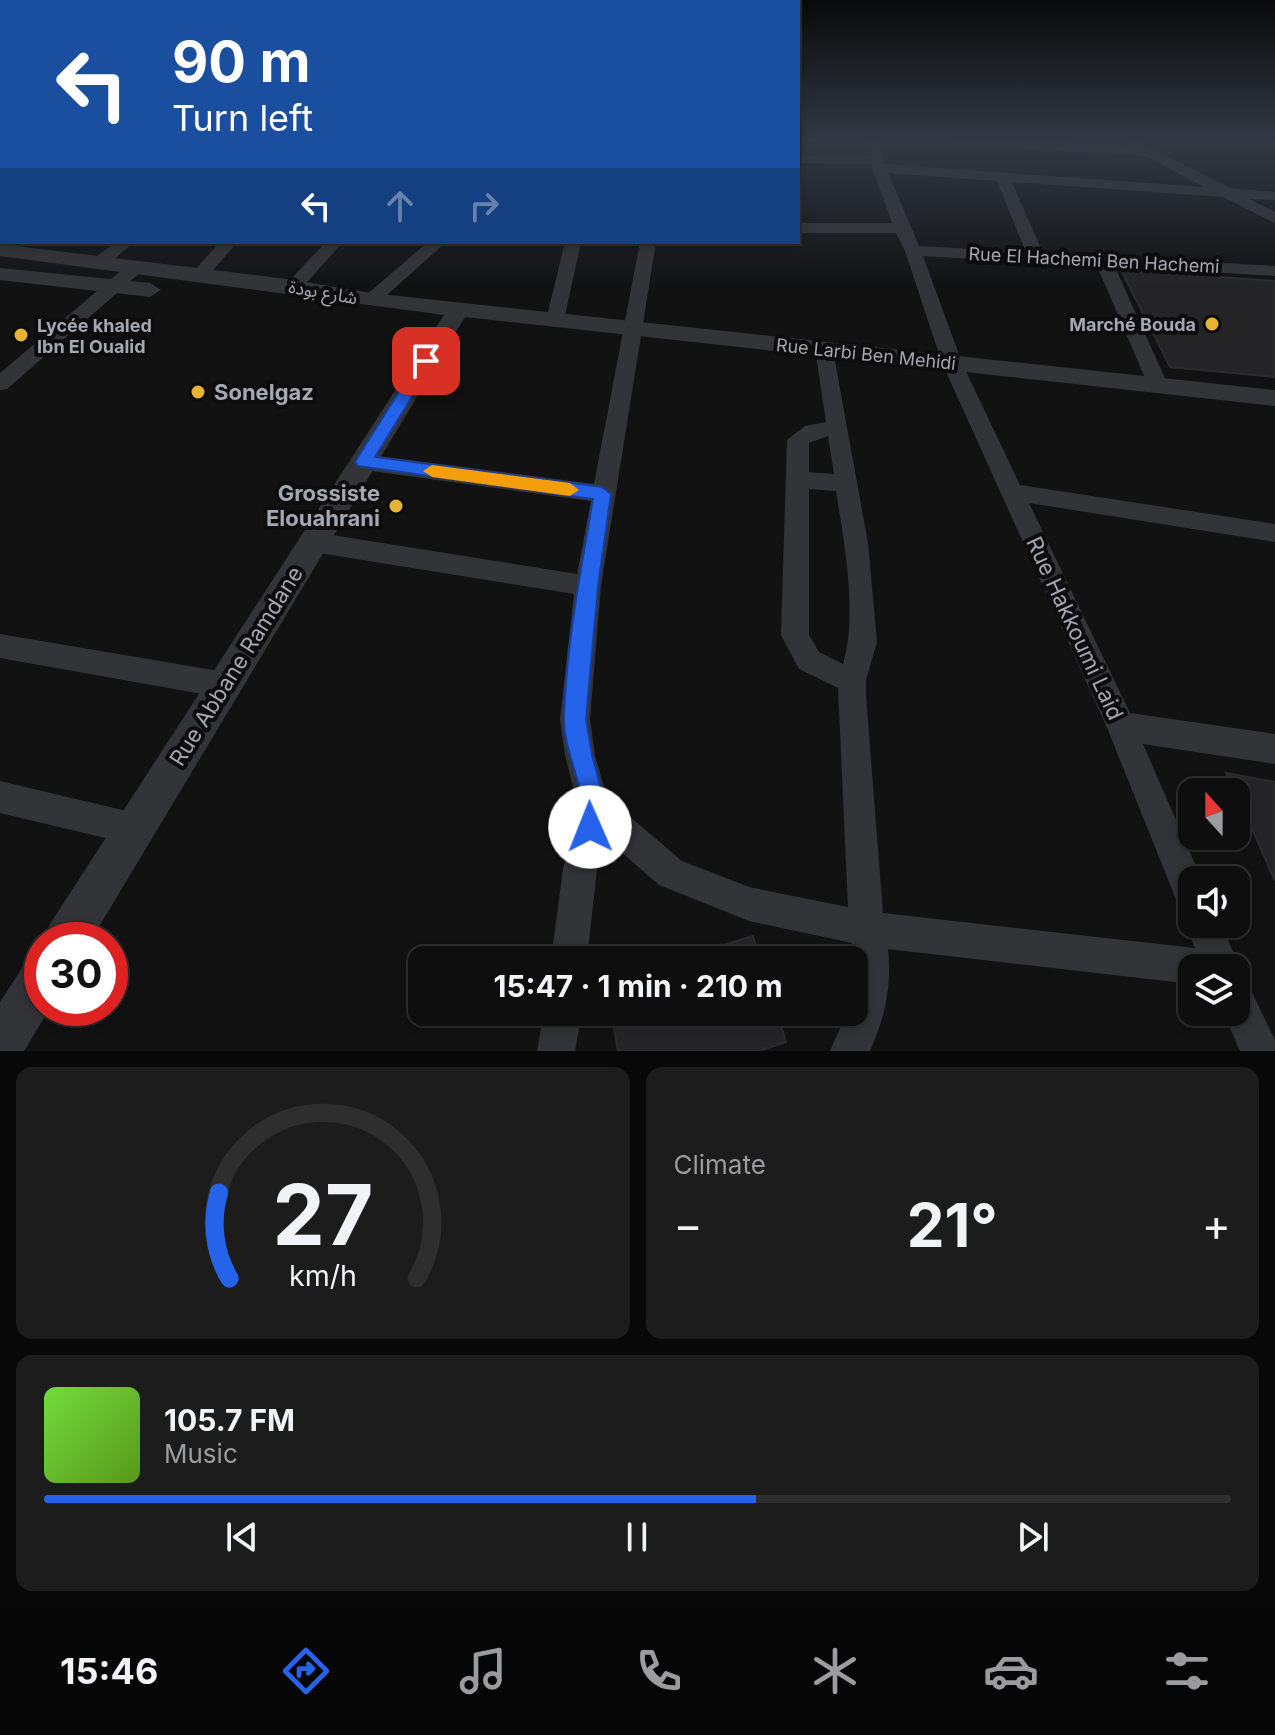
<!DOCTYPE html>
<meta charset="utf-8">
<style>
:root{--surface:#0e0e0e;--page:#1c1c1c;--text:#f1f3f6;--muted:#9b9c9e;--line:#2e2e2e;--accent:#2563eb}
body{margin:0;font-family:Inter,"Noto Sans Arabic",sans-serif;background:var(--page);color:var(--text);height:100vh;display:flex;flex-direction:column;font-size:30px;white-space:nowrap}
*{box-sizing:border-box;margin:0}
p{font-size:26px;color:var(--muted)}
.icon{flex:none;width:44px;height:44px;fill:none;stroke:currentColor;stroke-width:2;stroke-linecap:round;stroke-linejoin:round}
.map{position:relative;height:1051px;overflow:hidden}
.sheet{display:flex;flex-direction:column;gap:16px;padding:16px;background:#080808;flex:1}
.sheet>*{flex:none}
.hud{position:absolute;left:0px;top:0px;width:800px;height:244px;box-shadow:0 4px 12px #0003,0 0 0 2px var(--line);background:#1a4fa0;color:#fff;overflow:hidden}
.needle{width:52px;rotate:339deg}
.controls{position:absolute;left:1178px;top:778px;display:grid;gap:16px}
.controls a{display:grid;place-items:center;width:72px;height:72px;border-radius:16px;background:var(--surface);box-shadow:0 4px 12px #0003,0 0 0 2px var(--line);font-size:40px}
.speed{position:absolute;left:24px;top:922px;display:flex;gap:16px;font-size:40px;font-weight:700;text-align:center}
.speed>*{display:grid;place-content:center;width:104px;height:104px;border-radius:50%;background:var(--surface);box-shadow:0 4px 12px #0003,0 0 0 2px var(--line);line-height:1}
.speed .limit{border:12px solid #d22;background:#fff;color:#111}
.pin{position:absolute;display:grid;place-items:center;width:68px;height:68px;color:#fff;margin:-34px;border-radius:16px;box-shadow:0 4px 12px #0006}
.me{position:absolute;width:88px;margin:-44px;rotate:359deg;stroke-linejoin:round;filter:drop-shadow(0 0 6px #0008)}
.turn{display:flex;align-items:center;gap:28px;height:168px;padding:0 40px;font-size:36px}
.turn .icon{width:104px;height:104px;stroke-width:2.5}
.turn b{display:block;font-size:56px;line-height:68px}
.lanes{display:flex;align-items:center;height:76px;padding:0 40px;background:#0003;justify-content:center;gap:40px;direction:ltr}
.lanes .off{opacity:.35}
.big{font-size:60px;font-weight:700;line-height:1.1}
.sheet .widget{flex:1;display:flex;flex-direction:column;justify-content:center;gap:12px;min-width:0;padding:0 28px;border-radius:16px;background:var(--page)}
.sheet .dial{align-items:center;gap:0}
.dial svg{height:208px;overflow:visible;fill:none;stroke:var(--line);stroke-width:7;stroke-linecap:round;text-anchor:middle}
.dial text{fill:var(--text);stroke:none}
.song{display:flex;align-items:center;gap:24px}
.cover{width:96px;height:96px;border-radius:12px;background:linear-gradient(135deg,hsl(100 70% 55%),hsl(90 70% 35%))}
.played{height:8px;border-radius:4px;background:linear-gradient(90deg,var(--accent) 60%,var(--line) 60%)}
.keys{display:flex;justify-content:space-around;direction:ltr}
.heat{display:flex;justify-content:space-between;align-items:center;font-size:44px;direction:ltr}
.sheet .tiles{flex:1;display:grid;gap:16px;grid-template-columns:1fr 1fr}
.widget:last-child{grid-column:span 2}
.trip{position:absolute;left:408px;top:946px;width:460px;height:80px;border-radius:16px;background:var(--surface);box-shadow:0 4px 12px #0003,0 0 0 2px var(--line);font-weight:700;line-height:80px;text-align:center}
.menu{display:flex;height:128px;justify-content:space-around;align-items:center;background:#060606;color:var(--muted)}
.menu .icon{width:56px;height:56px}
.menu .selected{color:var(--accent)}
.menu b{font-size:36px;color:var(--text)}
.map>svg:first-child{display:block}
.building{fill:#252527;stroke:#2c2c2f;stroke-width:2}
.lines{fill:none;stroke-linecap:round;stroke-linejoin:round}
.minor{fill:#333438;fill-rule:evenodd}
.tertiary{fill:#333438;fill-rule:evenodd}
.route{fill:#2563eb;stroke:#184099;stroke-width:2}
.slow{fill:#f59e0b}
.poi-dot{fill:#e8b335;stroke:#0d0d0e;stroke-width:3}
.labels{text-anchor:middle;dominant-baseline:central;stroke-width:8;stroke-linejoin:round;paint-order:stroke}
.far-street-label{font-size:18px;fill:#a4a8b3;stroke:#0d0d0e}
.far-poi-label{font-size:18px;font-weight:bold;fill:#a4a8b3;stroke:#0d0d0e;text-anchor:end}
.poi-label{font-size:22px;font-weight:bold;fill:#a4a8b3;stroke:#0d0d0e;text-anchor:start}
.street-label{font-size:22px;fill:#a4a8b3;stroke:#0d0d0e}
</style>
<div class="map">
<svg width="1275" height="1051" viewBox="0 0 1275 1051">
<rect width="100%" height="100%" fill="#121213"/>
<path class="building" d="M1121 270 1275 281V377L1170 367Z
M1226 773 1275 782V881L1236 792Z
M753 936 760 960H691L690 955Z
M611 1012H777L786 1042 759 1051H618Z"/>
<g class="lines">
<path class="minor" d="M866 140H879L884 164 1204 187 1146 156 952 144 945 140H1014L1131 147V142L1136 141 1230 188 1275 192V200L1249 199 1275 212V223L1223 197 1012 182 1043 253 1275 266V276L1115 267 1168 385 1158 392 1148 385 1097 266 923 256 962 363 1020 485 1275 524V542L1029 503 1130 713 1275 734V764L1143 744 1202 880H1192V924H1221L1240 968 1236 978V968H1192V984L888 949C892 986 885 1017 870 1051H830L847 1012H854L852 943 749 921 659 885 604 837 597 869 587 960H551L563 869 578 807 565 755 560 719 574 594 313 552 304 549 301 542 304 535 313 532 577 574 591 501 364 470 356 468 353 462 356 456 364 454 594 484 640 242H656L601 586 590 719 595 755 607 797 682 861 749 887 848 907 838 688 799 669 781 635 787 440 805 426 826 422 815 349 825 343 832 345 868 543 877 642 866 680V696L883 913 1195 948 1185 924 1190 913 1180 909 1108 730 942 363 905 251 896 233H798V223H892L871 164 798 163V155L869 156ZM888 173 997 181 1026 252 919 246ZM828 436 834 474 809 472V443ZM809 489 836 491C844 542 858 614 843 664L819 652 809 635Z
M2 201V211L0 212V202Z
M116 242H134L105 267H93L91 263 93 259Z
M220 242H237L205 280H193L190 276 193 272Z
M326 242H343L300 290H288L285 286 288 282Z
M428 242H446L377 304H365L362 300 365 296Z
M565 242H581L564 320 555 325 546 320Z
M135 263 143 268 141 272 7 389 0 390V373L129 264Z
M0 634 225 672 235 676 239 685 235 694 225 698 0 658Z
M0 781 135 813 146 818 151 829 146 840 135 845 0 813Z
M1236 980 1249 986 1275 1040V1051H1240L1223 1012H1236Z
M544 1012H582L575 1051H537Z"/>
<path class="tertiary" d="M0 244 294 280 371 293 1275 390V406L465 317 91 940H44L50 924 444 315 0 256Z
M0 268 150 283 161 290 150 297 0 280Z
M42 955V1008H50L24 1051H0V1002L26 962Z"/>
</g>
<linearGradient id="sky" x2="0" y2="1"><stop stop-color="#0a0a0a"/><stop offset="0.49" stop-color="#333944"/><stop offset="1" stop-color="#333944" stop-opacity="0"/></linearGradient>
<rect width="1275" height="287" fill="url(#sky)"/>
<path class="route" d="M426 356 434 361 375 457 602 487 611 494 598 586 586 719 592 755 606 807 598 836 590 840 581 836C576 824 582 819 582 807 582 781 563 748 564 717 566 645 581 570 593 499L358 466 355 462 358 457 421 357Z"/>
<path class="slow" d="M432 465 570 483 579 490 570 496 432 477 423 471Z"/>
<g class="poi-dot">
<circle cx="1212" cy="324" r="8"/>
<circle cx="21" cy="335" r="8"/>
<circle cx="198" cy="392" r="8"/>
<circle cx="396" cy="506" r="8"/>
</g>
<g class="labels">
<g class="far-street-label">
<text transform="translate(1094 260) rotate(3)">Rue El Hachemi Ben Hachemi</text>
<text transform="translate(323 292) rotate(10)">شارع بودة</text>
<text transform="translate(866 354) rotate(6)">Rue Larbi Ben Mehidi</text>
</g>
<g class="far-poi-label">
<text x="1196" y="324">Marché Bouda</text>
<text x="37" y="325" text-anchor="start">Lycée khaled<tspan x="37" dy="21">Ibn El Oualid</tspan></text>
</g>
<g class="poi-label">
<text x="214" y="392">Sonelgaz</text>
<text x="380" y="493" text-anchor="end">Grossiste<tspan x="380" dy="25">Elouahrani</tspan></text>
</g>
<g class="street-label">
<text transform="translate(1075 628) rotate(65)">Rue Hakkoumi Laid</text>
<text transform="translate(236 666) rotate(-58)">Rue Abbane Ramdane</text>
</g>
</g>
</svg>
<div class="controls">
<a><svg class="needle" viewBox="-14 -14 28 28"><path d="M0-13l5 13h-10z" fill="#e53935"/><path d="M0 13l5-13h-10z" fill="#9b9c9e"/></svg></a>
<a><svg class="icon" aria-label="sound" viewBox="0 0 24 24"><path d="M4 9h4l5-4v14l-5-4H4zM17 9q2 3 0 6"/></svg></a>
<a><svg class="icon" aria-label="layers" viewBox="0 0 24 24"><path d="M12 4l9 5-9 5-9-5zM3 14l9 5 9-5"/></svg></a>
</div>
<div class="speed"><div class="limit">30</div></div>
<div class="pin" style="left:426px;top:361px;background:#d93025"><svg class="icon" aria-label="arrive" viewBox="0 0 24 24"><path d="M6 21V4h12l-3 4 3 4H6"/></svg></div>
<svg class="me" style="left:590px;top:827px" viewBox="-20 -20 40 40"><circle r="19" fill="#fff"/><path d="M0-13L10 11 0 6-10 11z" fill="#2563eb"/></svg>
<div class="trip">15:47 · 1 min · 210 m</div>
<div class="hud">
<div class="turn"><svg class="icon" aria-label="left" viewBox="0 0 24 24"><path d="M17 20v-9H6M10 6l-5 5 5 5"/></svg><div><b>90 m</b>Turn left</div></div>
<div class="lanes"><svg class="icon" aria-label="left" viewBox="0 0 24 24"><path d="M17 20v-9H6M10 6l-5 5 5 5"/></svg><svg class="icon off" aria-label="ahead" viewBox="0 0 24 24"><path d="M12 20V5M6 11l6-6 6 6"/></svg><svg class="icon off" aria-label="right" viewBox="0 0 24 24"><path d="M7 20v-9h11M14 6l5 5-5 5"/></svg></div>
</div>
</div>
<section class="sheet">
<div class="tiles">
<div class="widget dial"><svg viewBox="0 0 100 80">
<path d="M14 69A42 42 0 1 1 86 69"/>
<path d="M14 69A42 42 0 0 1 10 36" stroke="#2563eb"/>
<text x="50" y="56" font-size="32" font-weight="700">27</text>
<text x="50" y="72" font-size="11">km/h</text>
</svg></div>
<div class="widget"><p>Climate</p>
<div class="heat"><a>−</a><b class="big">21°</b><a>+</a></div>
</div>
<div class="widget">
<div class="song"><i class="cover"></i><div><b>105.7 FM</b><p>Music</p></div></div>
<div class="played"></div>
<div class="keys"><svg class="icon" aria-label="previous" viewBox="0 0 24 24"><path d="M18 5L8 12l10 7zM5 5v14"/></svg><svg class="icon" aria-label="pause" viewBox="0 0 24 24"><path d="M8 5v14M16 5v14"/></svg><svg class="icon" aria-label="next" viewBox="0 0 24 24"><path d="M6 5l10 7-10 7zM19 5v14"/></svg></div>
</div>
</div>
</section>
<nav class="menu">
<b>15:46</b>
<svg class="icon selected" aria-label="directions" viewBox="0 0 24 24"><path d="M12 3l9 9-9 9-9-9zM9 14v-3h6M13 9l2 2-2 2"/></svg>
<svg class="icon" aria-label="music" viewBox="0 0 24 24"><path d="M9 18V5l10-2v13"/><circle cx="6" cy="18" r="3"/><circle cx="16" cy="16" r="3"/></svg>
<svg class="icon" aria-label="phone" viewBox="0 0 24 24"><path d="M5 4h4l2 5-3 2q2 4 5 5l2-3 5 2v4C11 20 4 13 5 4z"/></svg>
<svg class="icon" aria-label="climate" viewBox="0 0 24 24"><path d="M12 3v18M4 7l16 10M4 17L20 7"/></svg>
<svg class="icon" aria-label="car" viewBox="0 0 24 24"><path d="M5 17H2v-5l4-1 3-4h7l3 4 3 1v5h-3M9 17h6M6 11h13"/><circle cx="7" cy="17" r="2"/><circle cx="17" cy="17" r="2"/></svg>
<svg class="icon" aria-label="filters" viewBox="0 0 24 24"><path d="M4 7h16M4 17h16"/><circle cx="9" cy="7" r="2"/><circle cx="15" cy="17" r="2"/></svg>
</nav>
